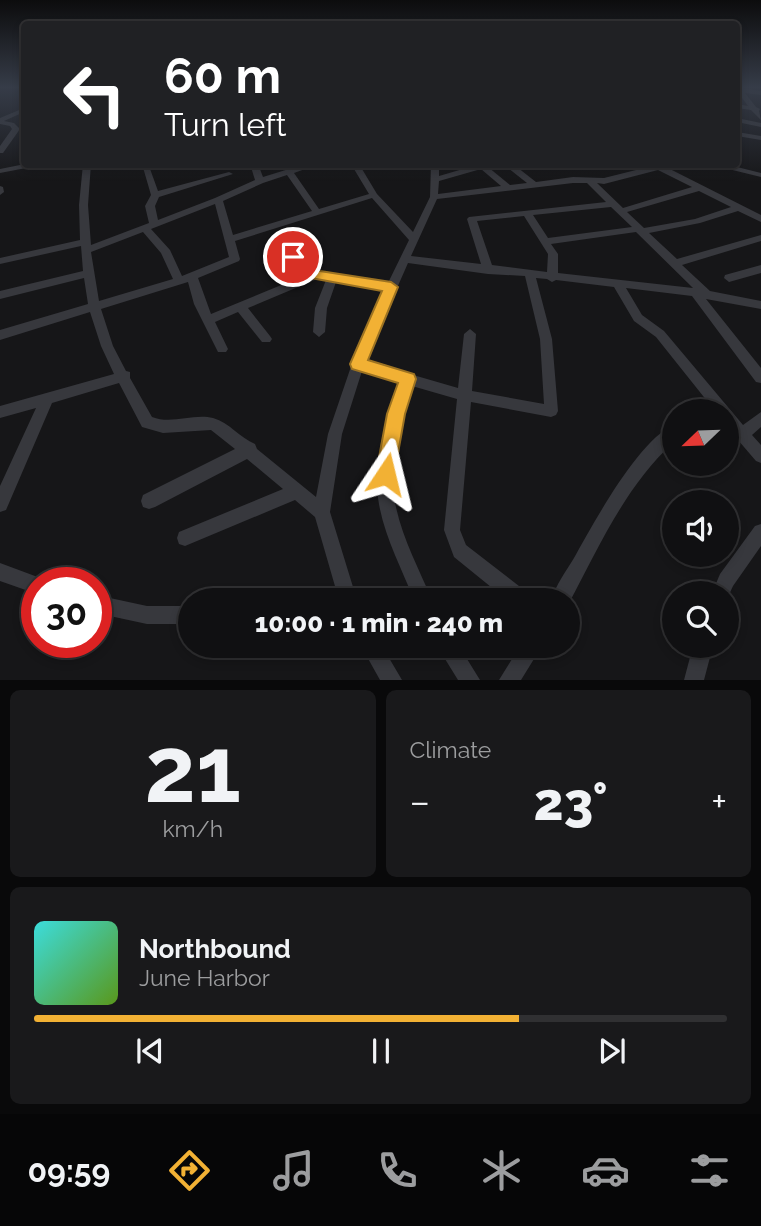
<!DOCTYPE html>
<meta charset="utf-8">
<style>
:root{--surface:#101012;--page:#19191b;--text:#f1f3f6;--muted:#9c9d9f;--line:#303032;--accent:#f2b134}
body{margin:0;font-family:Raleway,sans-serif;background:var(--page);color:var(--text);height:100vh;display:flex;flex-direction:column;font-size:26px;white-space:nowrap}
*{box-sizing:border-box;margin:0}
p{font-size:23px;color:var(--muted)}
.icon{flex:none;width:38px;height:38px;fill:none;stroke:currentColor;stroke-width:2;stroke-linecap:round;stroke-linejoin:round}
.map{position:relative;height:680px;overflow:hidden}
.side{display:flex;flex-direction:column;gap:10px;padding:10px;background:#09090a;flex:1}
.side>*{flex:none}
.banner{position:absolute;left:21px;top:21px;width:719px;height:147px;border-radius:7px;box-shadow:0 4px 10px #0003,0 0 0 2px var(--line);background:#202124;color:#fff;overflow:hidden}
.needle{width:46px;rotate:247deg}
.buttons{position:absolute;left:662px;top:399px;display:grid;gap:14px}
.buttons a{display:grid;place-items:center;width:77px;height:77px;border-radius:50%;background:var(--surface);box-shadow:0 4px 10px #0003,0 0 0 2px var(--line);font-size:35px}
.speed{position:absolute;left:21px;top:567px;display:flex;gap:14px;font-size:35px;font-weight:700;text-align:center}
.speed>*{display:grid;place-content:center;width:91px;height:91px;border-radius:50%;background:var(--surface);box-shadow:0 4px 10px #0003,0 0 0 2px var(--line);line-height:1}
.speed .limit{border:10px solid #d22;background:#fff;color:#111}
.pin{position:absolute;display:grid;place-items:center;width:60px;height:60px;color:#fff;margin:-30px;border:4px solid #fff;border-radius:50%;box-shadow:0 2px 7px #0007}
.me{position:absolute;width:77px;margin:-38px;rotate:10deg;stroke-linejoin:round;filter:drop-shadow(0 0 5px #0008)}
.turn{display:flex;align-items:center;gap:24px;height:147px;padding:0 28px;font-size:32px}
.turn .icon{width:91px;height:91px;stroke-width:2.5}
.turn b{display:block;font-size:49px;line-height:60px}
.big{font-size:52px;font-weight:800;line-height:1.1}
.side .widget{flex:1;display:flex;flex-direction:column;justify-content:center;gap:10px;min-width:0;padding:0 24px;border-radius:10px;background:var(--page)}
.side .dial{align-items:center;gap:0}
.dial b{font-size:91px;line-height:1}
.song{display:flex;align-items:center;gap:21px}
.cover{width:84px;height:84px;border-radius:10px;background:linear-gradient(135deg,hsl(180 70% 55%),hsl(90 70% 35%))}
.played{height:7px;border-radius:4px;background:linear-gradient(90deg,var(--accent) 70%,var(--line) 70%)}
.keys{display:flex;justify-content:space-around;direction:ltr}
.heat{display:flex;justify-content:space-between;align-items:center;font-size:38px;direction:ltr}
.side .tiles{flex:1;display:grid;gap:10px;grid-template-columns:1fr 1fr}
.widget:last-child{grid-column:span 2}
.trip{position:absolute;left:178px;top:588px;width:402px;height:70px;border-radius:35px;background:var(--surface);box-shadow:0 4px 10px #0003,0 0 0 2px var(--line);font-weight:800;line-height:70px;text-align:center}
.tab-bar{display:flex;height:112px;justify-content:space-around;align-items:center;background:#060607;color:var(--muted)}
.tab-bar .icon{width:49px;height:49px}
.tab-bar .on{color:var(--accent)}
.tab-bar b{font-size:32px;color:var(--text)}
.map>svg:first-child{display:block}
.lines{fill:none;stroke-linecap:round;stroke-linejoin:round}
.street{fill:#37383d;fill-rule:evenodd}
.route{fill:#f2b134;stroke:#9d7322;stroke-width:2}
</style>
<div class="map">
<svg width="761" height="680" viewBox="0 0 761 680">
<rect width="100%" height="100%" fill="#161618"/>
<g class="lines">
<path class="street" d="M737 87 761 91V95L745 93 756 107 760 109 759 111 761 120 751 110 737 108V104L748 106 737 91Z
M24 108V112L4 121 14 123 20 129 3 153H0V146L12 129 10 126 0 124V118Z
M737 118 761 123V127L737 122Z
M737 132 761 136V140L737 136Z
M25 164H47L0 173V169Z
M83 164H91L88 205 91 245 149 223 145 206 151 195 142 164 149 166 158 191 229 172 233 174 159 197 155 206 158 220 215 198 255 180 250 164H258L263 177 305 164H319L294 173 319 209 369 194 351 164H359L377 194 413 232 430 197 431 164H439V176L480 164H495L488 167 510 185 527 183 503 164H513L536 182 573 177 604 178 652 166 649 164H660L761 215V222L738 211 700 223 649 233 677 259 761 235V241L682 265 710 291 761 301V309L706 299 761 368V383L756 382 692 296 626 288 642 315 664 331 743 425 761 412V427L752 435 761 445V463L756 461 726 426V411H715L656 337 634 321 614 287 556 280 552 282 547 279 536 278 552 339 558 411 556 415 551 417 471 402 460 530 466 545 528 593 530 600H507L454 557 444 530 457 399 412 386C402 418 390 453 393 487 396 527 417 564 432 600H414C400 564 379 527 377 487 375 451 388 415 400 382L362 371 342 434 330 512 357 600H339L315 517 295 500 185 546 179 544 177 538 179 532 283 489 247 459 155 507 149 509 143 507 141 501 143 495 235 449 211 430 163 433 142 427 119 383 52 403 6 510 0 512V486L36 408 0 418V406L114 374 101 346 90 312 0 340V330L88 304 84 278 0 299V291L83 271 81 246 0 264V258L80 240 79 205ZM481 169 501 186 438 194 439 181ZM658 170 692 187 623 208 597 183 604 184ZM287 175 312 211 233 235 223 201 263 183ZM573 183H587L606 202 469 217 467 219 481 264 411 256 437 199ZM699 191 731 207 695 219 644 228 627 212ZM372 198 409 240 388 283 319 272 277 241 272 244 273 246 308 274 211 314 198 278 239 261 240 259 235 241ZM215 204 229 257 182 276 170 250 151 229ZM611 207 632 227 548 238 533 215ZM524 216 548 254 547 272 492 265 477 221ZM143 232 161 253 173 279 99 301 91 252ZM636 232 693 288 558 273V254L551 244ZM408 263 488 274 525 276 540 339 544 404 472 391 476 334 470 329 464 334 458 388 365 361ZM317 279 326 280 315 308 313 332 319 337 325 332 327 308 336 282 385 290 357 349 328 434 316 497 257 449 255 444C240 438 230 423 213 418 193 413 172 425 152 417L130 378V372L126 371 113 346 101 309 188 282 194 304 218 352H226L228 349 215 322 238 312 262 342H270L272 339 270 336 248 308Z
M708 164H725L761 173V177Z
M0 186 3 187 4 192 0 195Z
M761 265V273L729 282 724 278 725 275Z
M674 425V442C626 485 599 547 569 603V600H551C556 585 566 571 574 558 593 524 639 439 674 425Z
M761 524V546L733 586 727 599 726 593H712L720 574 755 526Z
M0 563 43 579 45 583H37V594L0 581Z
M96 595 147 606H191V624H147L96 613Z
M361 646H382L402 680H380Z
M437 646H459L480 680H458Z
M520 646H542L521 680H499Z
M693 646H713L704 680H684Z"/>
</g>
<linearGradient id="sky" x2="0" y2="1"><stop stop-color="#0c0c0d"/><stop offset="0.48" stop-color="#363c48"/><stop offset="1" stop-color="#363c48" stop-opacity="0"/></linearGradient>
<rect width="761" height="182" fill="url(#sky)"/>
<path class="route" d="M293 253 320 271 391 282 398 287 368 360 414 374 416 379 405 414 393 481 386 484 379 481 376 474 387 414 398 383 352 369 350 364 382 291 311 278 288 260 286 257Z"/>
</svg>
<div class="buttons">
<a><svg class="needle" viewBox="-14 -14 28 28"><path d="M0-13l5 13h-10z" fill="#e53935"/><path d="M0 13l5-13h-10z" fill="#9c9d9f"/></svg></a>
<a><svg class="icon" aria-label="sound" viewBox="0 0 24 24"><path d="M4 9h4l5-4v14l-5-4H4zM17 9q2 3 0 6"/></svg></a>
<a><svg class="icon" aria-label="search" viewBox="0 0 24 24"><circle cx="10" cy="10" r="6"/><path d="M15 15l6 6"/></svg></a>
</div>
<div class="speed"><div class="limit">30</div></div>
<div class="pin" style="left:293px;top:257px;background:#d93025"><svg class="icon" aria-label="arrive" viewBox="0 0 24 24"><path d="M6 21V4h12l-3 4 3 4H6"/></svg></div>
<svg class="me" style="left:386px;top:474px" viewBox="-20 -20 40 40"><path d="M0-17L14 15 0 8-14 15z" fill="#f2b134" stroke="#fff" stroke-width="4"/></svg>
<div class="trip">10:00 · 1 min · 240 m</div>
<div class="banner">
<div class="turn"><svg class="icon" aria-label="left" viewBox="0 0 24 24"><path d="M17 20v-9H6M10 6l-5 5 5 5"/></svg><div><b>60 m</b>Turn left</div></div>
</div>
</div>
<section class="side">
<div class="tiles">
<div class="widget dial"><b>21</b><p>km/h</p></div>
<div class="widget"><p>Climate</p>
<div class="heat"><a>−</a><b class="big">23°</b><a>+</a></div>
</div>
<div class="widget">
<div class="song"><i class="cover"></i><div><b>Northbound</b><p>June Harbor</p></div></div>
<div class="played"></div>
<div class="keys"><svg class="icon" aria-label="previous" viewBox="0 0 24 24"><path d="M18 5L8 12l10 7zM5 5v14"/></svg><svg class="icon" aria-label="pause" viewBox="0 0 24 24"><path d="M8 5v14M16 5v14"/></svg><svg class="icon" aria-label="next" viewBox="0 0 24 24"><path d="M6 5l10 7-10 7zM19 5v14"/></svg></div>
</div>
</div>
</section>
<nav class="tab-bar">
<b>09:59</b>
<svg class="icon on" aria-label="directions" viewBox="0 0 24 24"><path d="M12 3l9 9-9 9-9-9zM9 14v-3h6M13 9l2 2-2 2"/></svg>
<svg class="icon" aria-label="music" viewBox="0 0 24 24"><path d="M9 18V5l10-2v13"/><circle cx="6" cy="18" r="3"/><circle cx="16" cy="16" r="3"/></svg>
<svg class="icon" aria-label="phone" viewBox="0 0 24 24"><path d="M5 4h4l2 5-3 2q2 4 5 5l2-3 5 2v4C11 20 4 13 5 4z"/></svg>
<svg class="icon" aria-label="climate" viewBox="0 0 24 24"><path d="M12 3v18M4 7l16 10M4 17L20 7"/></svg>
<svg class="icon" aria-label="car" viewBox="0 0 24 24"><path d="M5 17H2v-5l4-1 3-4h7l3 4 3 1v5h-3M9 17h6M6 11h13"/><circle cx="7" cy="17" r="2"/><circle cx="17" cy="17" r="2"/></svg>
<svg class="icon" aria-label="filters" viewBox="0 0 24 24"><path d="M4 7h16M4 17h16"/><circle cx="9" cy="7" r="2"/><circle cx="15" cy="17" r="2"/></svg>
</nav>
